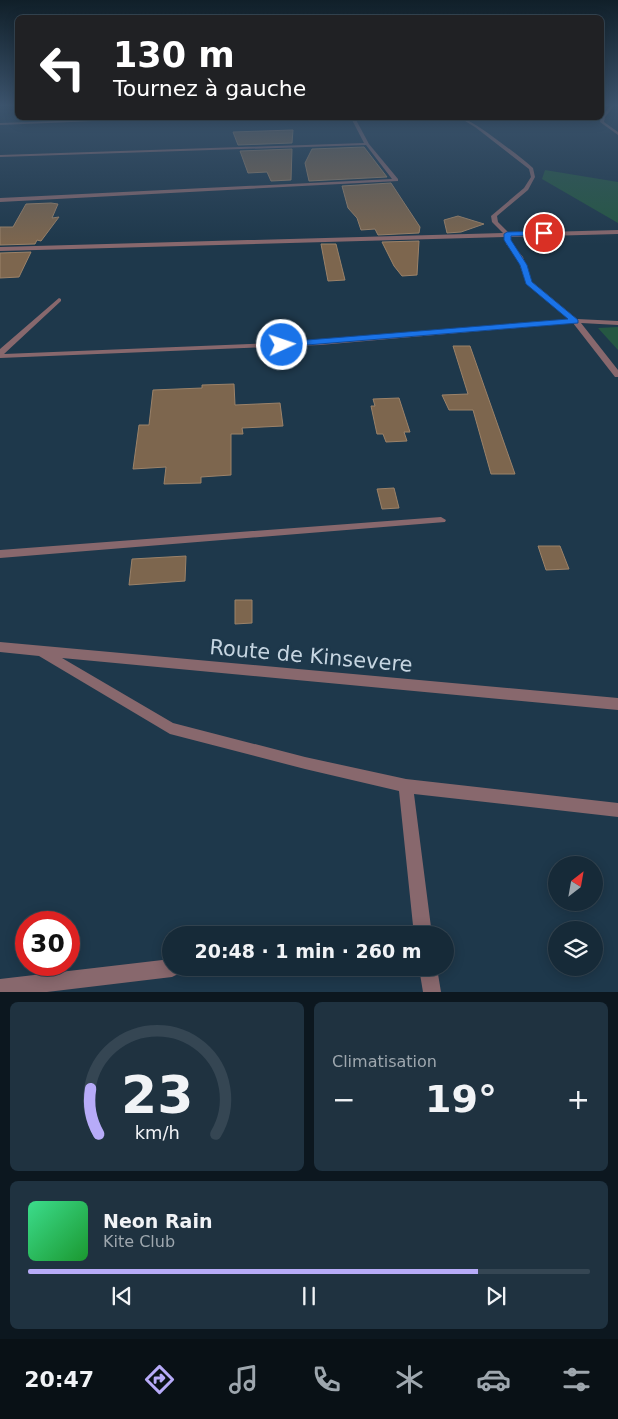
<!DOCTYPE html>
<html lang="fr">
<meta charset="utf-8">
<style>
:root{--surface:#162a38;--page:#1f3240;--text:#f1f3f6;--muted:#9ea7ae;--line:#354653;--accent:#b7abf8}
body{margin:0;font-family:"DejaVu Sans",sans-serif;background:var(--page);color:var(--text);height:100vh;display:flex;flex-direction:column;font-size:19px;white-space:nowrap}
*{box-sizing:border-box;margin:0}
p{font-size:16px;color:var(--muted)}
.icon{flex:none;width:28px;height:28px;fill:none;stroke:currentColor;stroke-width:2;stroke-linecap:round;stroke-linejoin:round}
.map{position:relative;height:992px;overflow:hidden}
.panel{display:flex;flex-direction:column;gap:10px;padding:10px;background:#0c171f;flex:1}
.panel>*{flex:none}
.hud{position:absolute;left:15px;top:15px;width:589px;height:105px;border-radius:8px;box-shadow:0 2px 12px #0003,0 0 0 1px var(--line);background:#202124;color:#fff;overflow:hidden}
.needle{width:32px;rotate:31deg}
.fabs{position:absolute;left:548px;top:856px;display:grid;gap:10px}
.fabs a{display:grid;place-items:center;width:55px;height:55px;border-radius:50%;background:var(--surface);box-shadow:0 2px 12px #0003,0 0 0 1px var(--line);font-size:25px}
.speed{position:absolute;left:15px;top:911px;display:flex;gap:10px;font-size:25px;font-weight:700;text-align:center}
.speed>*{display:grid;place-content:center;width:65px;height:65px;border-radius:50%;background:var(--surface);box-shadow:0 2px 12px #0003,0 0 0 1px var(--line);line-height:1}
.speed .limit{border:8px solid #d22;background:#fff;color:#111}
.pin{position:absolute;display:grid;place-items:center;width:42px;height:42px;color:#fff;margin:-21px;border:2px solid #fff;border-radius:50%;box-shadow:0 1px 5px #0007}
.me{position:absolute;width:55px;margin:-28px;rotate:87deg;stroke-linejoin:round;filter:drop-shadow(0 0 4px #0008)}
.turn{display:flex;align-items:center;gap:18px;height:105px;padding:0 15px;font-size:22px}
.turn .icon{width:65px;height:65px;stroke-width:2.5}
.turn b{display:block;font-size:35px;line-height:42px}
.big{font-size:38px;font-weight:600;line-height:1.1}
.panel .card{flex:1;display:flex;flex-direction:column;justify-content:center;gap:8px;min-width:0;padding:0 18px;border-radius:8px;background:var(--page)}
.panel .dial{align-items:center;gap:0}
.dial svg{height:130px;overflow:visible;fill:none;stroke:var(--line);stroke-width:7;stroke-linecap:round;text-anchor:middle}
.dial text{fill:var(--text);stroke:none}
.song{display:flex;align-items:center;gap:15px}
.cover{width:60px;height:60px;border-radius:8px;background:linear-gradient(135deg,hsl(150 70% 55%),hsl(130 70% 35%))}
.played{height:5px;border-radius:2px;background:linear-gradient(90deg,var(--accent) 80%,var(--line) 80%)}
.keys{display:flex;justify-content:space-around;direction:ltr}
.heat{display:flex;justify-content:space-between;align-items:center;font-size:28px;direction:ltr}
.panel .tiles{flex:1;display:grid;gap:10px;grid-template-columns:1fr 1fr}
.card:last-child{grid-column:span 2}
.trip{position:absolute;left:162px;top:926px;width:292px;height:50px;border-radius:25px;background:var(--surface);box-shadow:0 2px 12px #0003,0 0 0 1px var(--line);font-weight:600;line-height:50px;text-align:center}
.dock{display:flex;height:80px;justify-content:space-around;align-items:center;background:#091116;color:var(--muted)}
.dock .icon{width:35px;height:35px}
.dock .selected{color:var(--accent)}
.dock b{font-size:22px;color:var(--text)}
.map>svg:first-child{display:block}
.green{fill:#255742}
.building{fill:#7d664e;stroke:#9b8269}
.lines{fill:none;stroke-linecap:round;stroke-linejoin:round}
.street{fill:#88686d;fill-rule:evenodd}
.route{fill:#1a73e8;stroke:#114b97}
.labels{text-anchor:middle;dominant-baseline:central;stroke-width:5;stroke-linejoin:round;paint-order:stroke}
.near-street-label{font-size:21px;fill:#c6d5e1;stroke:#1e384b}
</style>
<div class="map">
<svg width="618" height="992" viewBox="0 0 618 992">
<rect width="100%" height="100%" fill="#1e384b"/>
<path class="green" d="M545 170 618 182V223L542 179Z
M618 327V350L598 328Z"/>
<path class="building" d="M293 130 292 143 238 145 233 132Z
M364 147 387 177 309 181 305 163 312 149Z
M292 149 291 180 271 181 267 172 248 173 240 151Z
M391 183 420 227 419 233 378 235 375 229 361 230 357 218 348 208 342 186Z
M51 203 58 204 52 218 59 217 41 241 37 240 35 244 0 245V227H13L26 204Z
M458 216 484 224 461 232 447 233 444 220Z
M419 241 417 275 402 276 394 266 382 242Z
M321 244H336L345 280 328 281Z
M31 252 19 277 0 278V253Z
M453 346H470L515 474H491L473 410H449L442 395 468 394Z
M234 384 235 405 280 403 283 426 242 428 243 434H231V475L201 477V483L164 484 166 467 133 469 139 425H149L153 390 202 388V385Z
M399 398 410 432H404L407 441 386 442 383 434H377L371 406H375L373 399Z
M394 488 399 508 382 509 377 489Z
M538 546H560L569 569 546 570Z
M186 556 185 581 129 585 132 559Z
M235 600H252V623L235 624Z"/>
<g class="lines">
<path class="street" d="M611 105H615L605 117 604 122 618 132V135L600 122 601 117Z
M144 118H165L0 125V123Z
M351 118H355L369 144 398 179V181L0 202V198L392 179 366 145 0 157V155L364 143Z
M460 118C470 117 523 159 533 168L535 177 528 190 497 216 498 222 509 233 618 230V234L510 237 512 244 523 257 531 281 577 319 618 321V325L581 323 618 370V377H615L573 323 320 345 0 358V349L59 298 61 299V301L4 354 320 341 569 319 526 283 517 257 506 244 505 237 0 251V247L503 233 492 222 491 216 524 188 531 177 529 169 475 127Z
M441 517 446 520 445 522 0 558V550Z
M0 642 618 698V710L62 658 173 723 305 757 406 779 618 803V817L414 794 432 935H414L399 791 305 769 170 734 39 656 0 652Z
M171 959V968H181L178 974 172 977 47 992H0V979Z
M419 968H437L441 992H423Z"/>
</g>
<linearGradient id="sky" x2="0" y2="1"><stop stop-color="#101f29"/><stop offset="0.43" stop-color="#3b536c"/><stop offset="1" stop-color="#3b536c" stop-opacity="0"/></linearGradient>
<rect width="618" height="244" fill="url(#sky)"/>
<path class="route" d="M546 231V234L544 235 511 236V240L527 265 532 282 578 320V323L282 347 278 345 282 342 568 319 526 284 520 265 504 240V234L507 232Z"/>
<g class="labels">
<g class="near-street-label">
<text transform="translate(311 656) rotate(5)">Route de Kinsevere</text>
</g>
</g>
</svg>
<div class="fabs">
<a><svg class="needle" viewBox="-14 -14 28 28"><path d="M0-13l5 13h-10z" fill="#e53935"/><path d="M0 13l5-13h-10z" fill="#9ea7ae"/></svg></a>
<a><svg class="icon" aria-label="layers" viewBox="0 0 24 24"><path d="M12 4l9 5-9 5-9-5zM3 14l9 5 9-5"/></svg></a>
</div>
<div class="speed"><div class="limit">30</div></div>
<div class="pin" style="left:544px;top:233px;background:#d93025"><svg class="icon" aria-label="arrive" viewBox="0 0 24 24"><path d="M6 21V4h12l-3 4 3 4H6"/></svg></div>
<svg class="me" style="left:282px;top:345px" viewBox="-20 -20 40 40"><circle r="17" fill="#1a73e8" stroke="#fff" stroke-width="3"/><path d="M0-11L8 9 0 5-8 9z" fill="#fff"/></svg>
<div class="trip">20:48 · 1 min · 260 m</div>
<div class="hud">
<div class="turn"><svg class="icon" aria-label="left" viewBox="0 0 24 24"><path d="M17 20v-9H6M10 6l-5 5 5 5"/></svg><div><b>130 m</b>Tournez à gauche</div></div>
</div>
</div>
<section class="panel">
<div class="tiles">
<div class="card dial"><svg viewBox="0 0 100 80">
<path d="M14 69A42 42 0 1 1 86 69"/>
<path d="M14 69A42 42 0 0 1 9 41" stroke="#b7abf8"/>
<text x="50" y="56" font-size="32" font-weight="700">23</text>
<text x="50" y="72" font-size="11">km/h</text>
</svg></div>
<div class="card"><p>Climatisation</p>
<div class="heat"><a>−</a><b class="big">19°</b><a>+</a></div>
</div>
<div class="card">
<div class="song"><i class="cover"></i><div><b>Neon Rain</b><p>Kite Club</p></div></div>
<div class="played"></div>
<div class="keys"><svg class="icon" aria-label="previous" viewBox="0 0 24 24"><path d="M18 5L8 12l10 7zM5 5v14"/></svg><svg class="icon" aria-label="pause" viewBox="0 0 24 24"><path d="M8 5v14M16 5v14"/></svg><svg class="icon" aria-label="next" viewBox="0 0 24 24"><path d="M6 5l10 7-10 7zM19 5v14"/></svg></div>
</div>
</div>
</section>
<nav class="dock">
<b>20:47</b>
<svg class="icon selected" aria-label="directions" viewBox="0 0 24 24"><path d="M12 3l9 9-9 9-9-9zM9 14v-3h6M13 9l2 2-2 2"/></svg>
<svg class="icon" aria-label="music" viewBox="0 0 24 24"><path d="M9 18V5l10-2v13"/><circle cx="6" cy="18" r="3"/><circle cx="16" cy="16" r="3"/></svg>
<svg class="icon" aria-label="phone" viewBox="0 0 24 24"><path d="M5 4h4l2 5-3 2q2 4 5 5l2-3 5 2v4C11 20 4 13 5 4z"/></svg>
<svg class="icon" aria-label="climate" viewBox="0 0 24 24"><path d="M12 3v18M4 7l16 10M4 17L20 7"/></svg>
<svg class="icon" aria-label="car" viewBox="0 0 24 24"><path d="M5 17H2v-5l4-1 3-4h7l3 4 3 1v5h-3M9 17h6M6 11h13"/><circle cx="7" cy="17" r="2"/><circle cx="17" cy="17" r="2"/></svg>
<svg class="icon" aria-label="filters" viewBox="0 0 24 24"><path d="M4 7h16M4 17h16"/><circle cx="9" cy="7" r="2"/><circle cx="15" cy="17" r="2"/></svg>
</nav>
